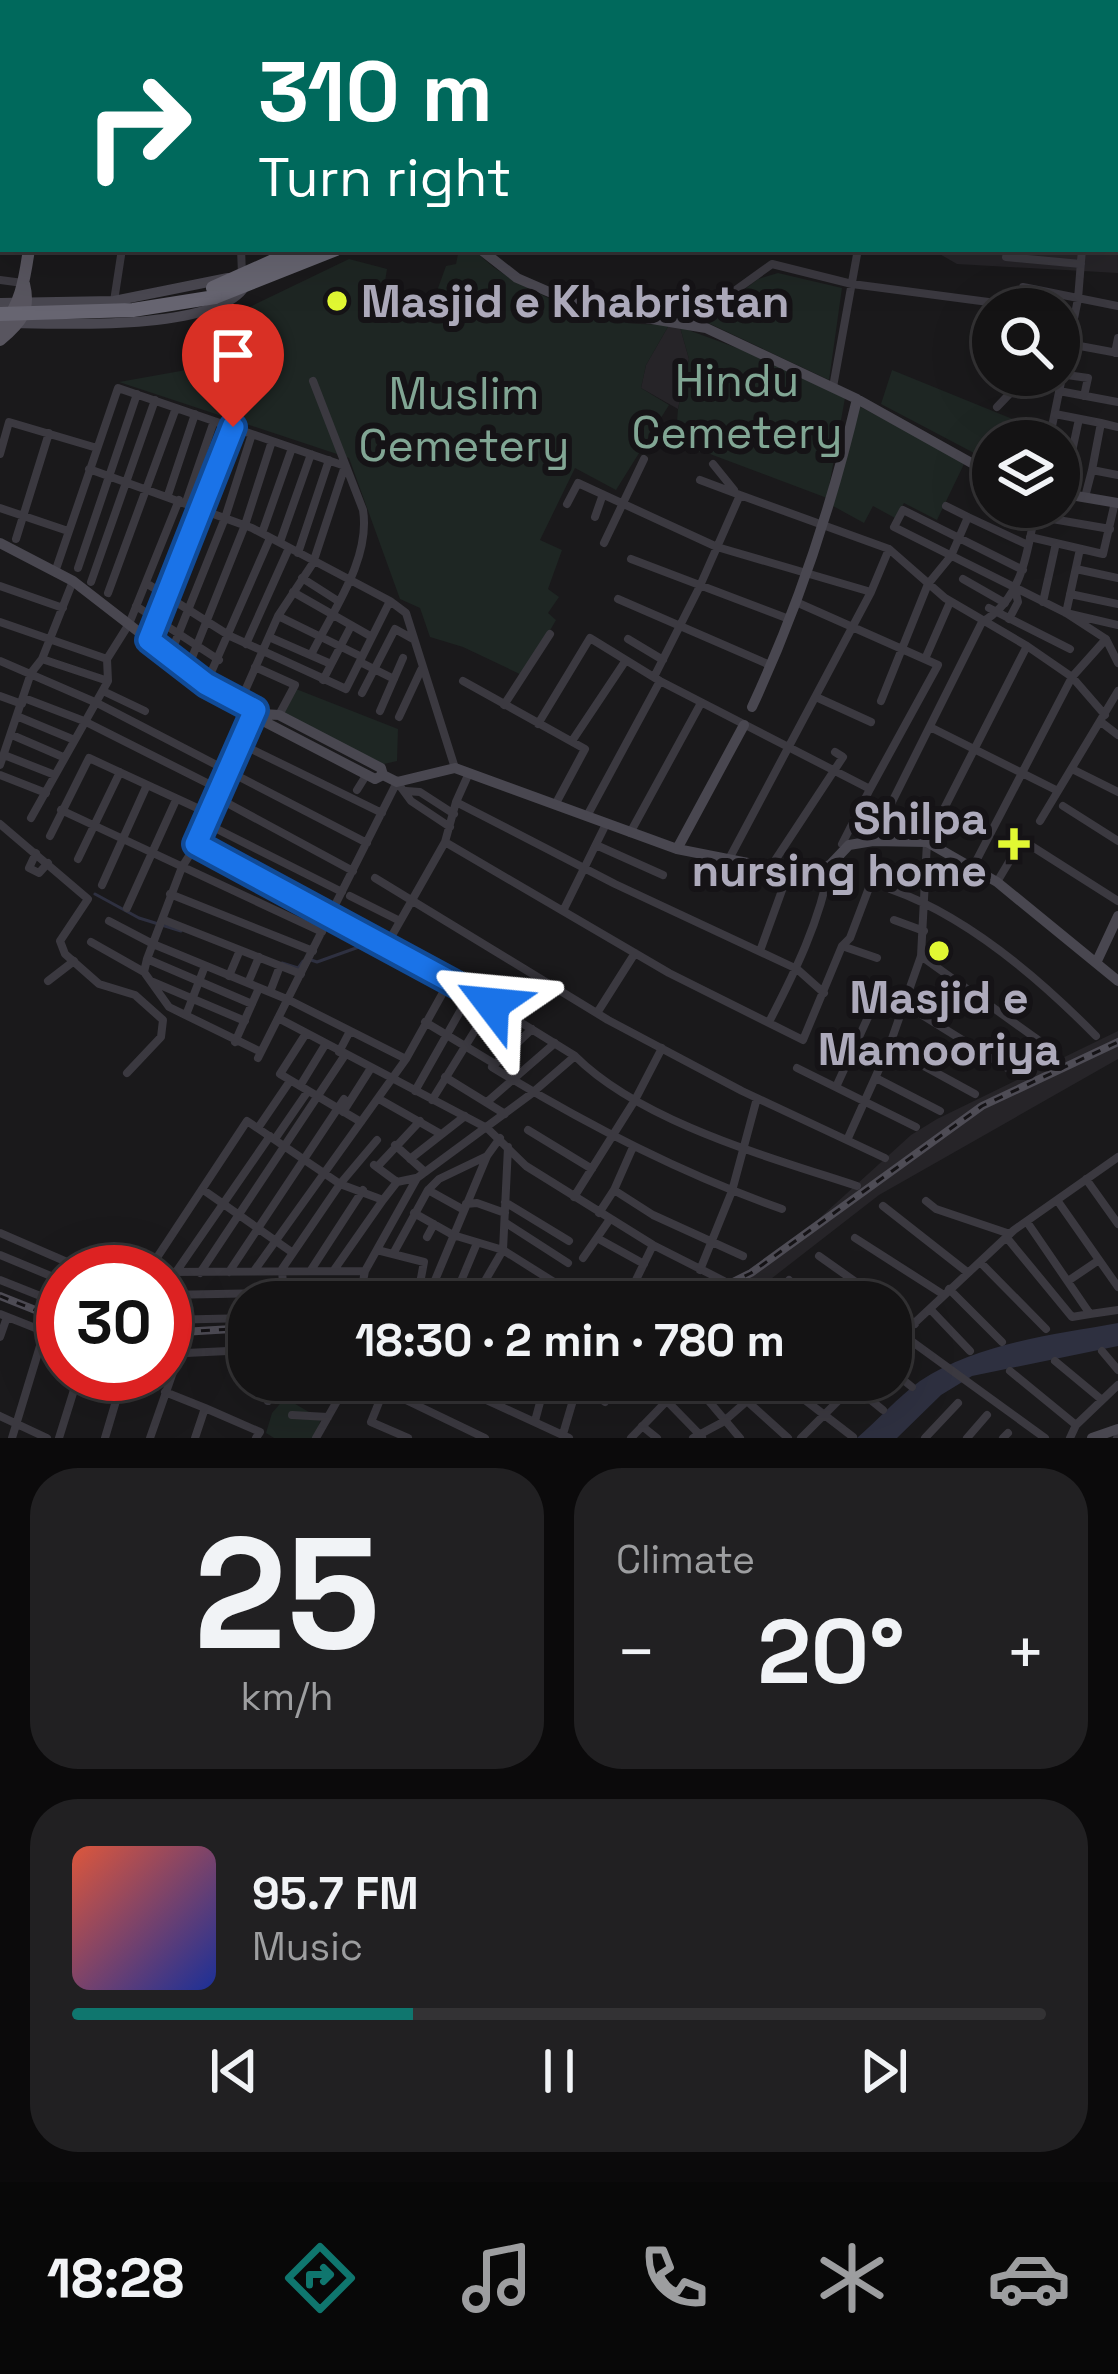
<!DOCTYPE html>
<meta charset="utf-8">
<style>
:root{--surface:#141314;--page:#212022;--text:#f1f3f6;--muted:#9d9ea0;--line:#333234;--accent:#0f766e}
body{margin:0;font-family:"Space Grotesk",sans-serif;background:var(--page);color:var(--text);height:100vh;display:flex;flex-direction:column;font-size:45px;white-space:nowrap}
*{box-sizing:border-box;margin:0}
p{font-size:39px;color:var(--muted)}
.icon{flex:none;width:66px;height:66px;fill:none;stroke:currentColor;stroke-width:2;stroke-linecap:round;stroke-linejoin:round}
.map{position:relative;height:1438px;overflow:hidden}
.sheet{display:flex;flex-direction:column;gap:30px;padding:30px;background:#0b0a0b;flex:1}
.sheet>*{flex:none}
.hud{position:absolute;left:0px;top:0px;width:1119px;height:252px;box-shadow:0 12px 48px #0002,0 0 0 3px var(--line);background:#00695c;color:#fff;overflow:hidden}
.buttons{position:absolute;left:972px;top:288px;display:grid;gap:24px}
.buttons a{display:grid;place-items:center;width:108px;height:108px;border-radius:50%;background:var(--surface);box-shadow:0 12px 48px #0002,0 0 0 3px var(--line);font-size:60px}
.speed{position:absolute;left:36px;top:1245px;display:flex;gap:24px;font-size:60px;font-weight:700;text-align:center}
.speed>*{display:grid;place-content:center;width:156px;height:156px;border-radius:50%;background:var(--surface);box-shadow:0 12px 48px #0002,0 0 0 3px var(--line);line-height:1}
.speed .limit{border:18px solid #d22;background:#fff;color:#111}
.pin{position:absolute;display:grid;place-items:center;width:102px;height:102px;color:#fff;margin:-123px -51px;border-radius:50% 50% 50% 0;rotate:-45deg;box-shadow:0 0 12px #0007}
.pin .icon{rotate:45deg}
.me{position:absolute;width:132px;margin:-66px;rotate:299deg;stroke-linejoin:round;filter:drop-shadow(0 0 9px #0008)}
.turn{display:flex;align-items:center;gap:42px;height:252px;padding:0 60px;font-size:54px}
.turn .icon{width:156px;height:156px;stroke-width:2.5}
.turn b{display:block;font-size:84px;line-height:102px}
.big{font-size:90px;font-weight:700;line-height:1.1}
.sheet .tile{flex:1;display:flex;flex-direction:column;justify-content:center;gap:18px;min-width:0;padding:0 42px;border-radius:48px;background:var(--page)}
.sheet .dial{align-items:center;gap:0}
.dial b{font-size:156px;line-height:1}
.song{display:flex;align-items:center;gap:36px}
.cover{width:144px;height:144px;border-radius:18px;background:linear-gradient(135deg,hsl(10 70% 55%),hsl(230 70% 35%))}
.played{height:12px;border-radius:6px;background:linear-gradient(90deg,var(--accent) 35%,var(--line) 35%)}
.keys{display:flex;justify-content:space-around;direction:ltr}
.heat{display:flex;justify-content:space-between;align-items:center;font-size:66px;direction:ltr}
.sheet .tiles{flex:1;display:grid;gap:30px;grid-template-columns:1fr 1fr}
.tile:last-child{grid-column:span 2}
.trip{position:absolute;left:228px;top:1281px;width:684px;height:120px;border-radius:48px;background:var(--surface);box-shadow:0 12px 48px #0002,0 0 0 3px var(--line);font-weight:700;line-height:120px;text-align:center}
.menu{display:flex;height:192px;justify-content:space-around;align-items:center;background:#080808;color:var(--muted)}
.menu .icon{width:84px;height:84px}
.menu .active{color:var(--accent)}
.menu b{font-size:54px;color:var(--text)}
.map>svg:first-child{display:block}
.built{fill:#262428}
.green{fill:#1e2623}
.water{fill:#2e3040}
.lines{fill:none;stroke-linecap:round;stroke-linejoin:round}
.stream{stroke:#2e3040;stroke-width:3}
.street{stroke:#3b3940;stroke-width:8}
.secondary{stroke:#494750;stroke-width:10}
.primary{stroke:#58555f;stroke-width:12}
.highway{stroke:#676571;stroke-width:14}
.rail-casing{stroke:#4e4c55;stroke-width:8}
.rail{stroke:#151316;stroke-width:3;stroke-dasharray:9;stroke-linecap:butt}
.highway-bridge{stroke:#676571;stroke-width:14}
.route-casing{stroke:#114b97;stroke-width:30}
.route{stroke:#1a73e8;stroke-width:21}
.poi-dot{fill:#e1f833;stroke:#151316;stroke-width:4.5}
.labels{text-anchor:middle;dominant-baseline:central;stroke-width:12;stroke-linejoin:round;paint-order:stroke}
.poi-label{font-size:45px;font-weight:bold;fill:#adaabb;stroke:#151316;text-anchor:start}
.park-label{font-size:45px;fill:#81a694;stroke:#151316}
</style>
<div class="map">
<svg width="1118" height="1438" viewBox="0 0 1118 1438">
<rect width="100%" height="100%" fill="#1a191b"/>
<path class="built" d="M1116 33 1118 273 957 264 931 249H1116Z
M669 325 680 327 689 359 678 409 641 388 646 365Z
M1118 1031V1059L879 1195 767 1282 724 1302H626L695 1293 746 1274 791 1244 911 1135 937 1119Z"/>
<path class="green" d="M459 249H474C502 282 569 309 611 320 629 325 650 324 669 325L646 365 641 388 669 405 616 490 575 468 540 540 562 550 548 589 559 597 548 613 556 620 524 676 463 647 430 637 420 608 400 599 349 458 119 382 259 357 233 315 349 259 387 269 382 301 433 302 446 266 456 264Z
M778 273 842 288 829 380 704 321 758 279Z
M680 327 748 352 845 398 827 498 702 451 695 453 675 447 678 409 689 359Z
M892 370 1037 429 1035 441H993V463L881 404Z
M859 406 965 462 937 520 904 503 895 518 873 506 864 523 833 506Z
M296 689 398 729 397 761 384 764 283 714Z
M285 1398 321 1419 314 1438H274L266 1433 272 1413Z"/>
<path class="water" d="M1118 1323V1346L972 1376 941 1395 897 1438H857C878 1420 898 1397 920 1381 978 1343 1052 1335 1118 1323Z"/>
<g class="lines">
<path class="stream" d="M505 3 507 0
M95 894 139 918 181 931
M390 944 417 954
M311 960 317 962 370 943
M282 963 298 968 303 961"/>
<path class="street" d="M468 0V3
M607 0V3
M626 0V3
M149 3V0
M173 3V0
M201 3V0
M227 3V0
M242 3 243 0
M294 3 296 0
M500 3 501 0
M574 3 594 0
M830 3 831 0
M934 3 935 0
M0 34 3 35
M0 86H3
M0 135H3
M0 243H3
M241 249 242 274
M1006 257 1081 264
M0 280 23 283
M1023 287 1118 306
M114 301 122 249
M662 320 667 305 679 298
M690 323 772 264 852 284 996 303 1000 309
M1069 344 1118 353
M1115 353 1118 338
M1060 374 1088 378 1084 396
M833 387 858 249
M1059 391 1118 402
M997 407 1018 385V375
M1055 414 1101 423 1092 470 1118 475
M1101 423 1118 427
M1049 441 1078 299 1082 249
M0 454 9 422 97 448
M713 464 734 490
M89 469 252 528 390 601 406 613 455 768
M700 480 740 495
M1063 493 1079 419
M168 495 195 414
M1085 497 1092 470
M186 502 214 421
M567 504 578 483 717 547 871 592
M946 506 968 517
M0 508 68 531
M995 509 1033 524
M1035 516 1110 529
M595 517 602 497
M262 533 292 448
M1030 537 1103 554 1115 502
M16 539 49 433
M280 542 311 454
M604 543 644 459
M889 549 945 598 1027 646 1072 677 1105 715
M1080 549 1066 613 1118 625
M298 553 329 460
M631 559 789 619
M78 568 137 394
M1076 569 1118 578
M1023 570 903 510 894 527 1066 613 1106 639 1118 663
M55 572 118 388 345 466 313 563 278 616 240 702
M302 578 338 601
M963 579 1005 603
M91 582 155 400
M146 583 230 636 346 689 390 601
M0 586 63 608
M293 592 372 637
M108 593 176 408
M1070 594 1118 604
M618 599 770 665
M796 602 938 665 870 789
M1043 602 1056 543
M136 606 219 660
M989 608 1070 649
M278 616 362 657
M1009 619 1018 602 1015 589
M0 622 107 659
M269 637 331 664
M628 639 663 660
M149 641 233 427
M246 644 289 548
M170 655 225 518 252 434
M311 655C332 612 371 559 363 510L313 381
M42 659 108 681
M925 659 950 602
M0 661 97 703 367 843
M360 662 394 679
M255 667 295 685 279 715
M187 670 245 525 272 441
M654 677 699 588 740 495 889 549 871 592 729 859
M323 680 351 626
M463 681 585 749 555 805
M206 684 270 538
M103 691 145 711
M362 693 395 629 413 639
M0 696 22 704
M816 697 871 722
M24 698 84 721 219 789
M881 701 928 584 951 556 968 517 1028 545
M504 705 550 634
M380 711 403 658
M19 717 72 739
M399 717 421 670
M1101 722 1118 735
M538 724 590 638 660 681 870 789 842 844 849 845
M930 727 1058 791
M12 735 63 757
M572 741 626 660
M239 743 382 813
M4 755 55 775
M0 765 31 673 42 659 73 581
M1072 769 1118 792
M0 775 46 793
M357 790 367 774
M406 791 420 792 454 814
M216 797 353 871
M456 802 469 773
M1063 806 1118 841
M61 810 322 932
M587 816 660 681
M31 818 108 681 107 659 129 624 179 500
M1040 821 1118 691
M205 823 342 892
M0 824 88 899 60 941 65 954 99 984 135 995 163 1020 161 1037 127 1073
M630 833 701 703
M50 836 89 758 208 813
M873 840 982 622C1023 599 1028 549 1036 507
M445 842 669 973 803 1040 842 946 850 938 878 864
M196 845 465 988 575 1056 531 1094 417 1178 365 1271 359 1302
M596 845 663 875
M36 853 29 868 39 873 48 863
M78 859 120 772
M772 865 843 757 835 752
M973 867 1072 677 1106 639
M375 878 608 1020 742 1091 885 1158
M997 882 1022 840 1118 901
M102 885 147 785
M890 889C967 916 1040 979 1096 1036
M170 894 313 951
M350 896 400 921
M127 908 176 800
M563 911 606 824
M164 920 301 974
M894 920 924 931
M109 921 153 944 289 1000 406 1059 254 1271
M91 942 144 972
M386 946 445 842 456 802 615 884 797 969 824 993
M842 946 877 958
M760 951 789 871
M921 956 1055 1052
M147 959 144 972 169 1007 261 1052
M229 976 240 950
M48 981 74 961
M153 982 245 1021
M248 983 259 957
M270 992 280 966
M252 1004 147 959 182 867 196 845 255 710
M906 1005 1014 1072
M597 1013 635 953
M186 1015 205 966
M278 1018 487 1128 526 1166 653 1245 724 1281
M425 1022 495 1064
M769 1022C795 972 820 921 830 865
M478 1024 512 1046
M532 1029 492 1067C585 1124 679 1173 782 1209
M305 1035 280 1074 361 1122
M235 1042 259 988
M889 1047 975 1094
M339 1052 350 1031
M575 1056C641 1122 769 1157 857 1186
M258 1058 397 782 411 801 450 827
M406 1059 450 980
M797 1068 916 1127
M445 1077 505 1114
M876 1078 940 1111
M300 1086 325 1045
M836 1087 869 1015
M415 1091 471 992
M379 1099 439 1133
M432 1100 492 1003
M487 1102 555 1043
M343 1112 371 1068
M258 1128 290 1081
M528 1130 592 1169
M500 1138 487 1156 433 1285 520 1287
M848 1138 889 1047 921 956 927 842 1027 646
M275 1139 308 1091
M395 1145 425 1172
M633 1147 614 1190 653 1215 743 1256
M410 1159 465 1116
M374 1165 397 1182
M377 1167 420 1121
M1086 1179 1118 1224
M202 1189 293 1253
M428 1190 464 1210
M574 1197 635 1100 662 1048
M1057 1200 1118 1287
M926 1201 936 1209 1010 1234
M505 1202 569 1241
M466 1204 477 1203 505 1213
M883 1206 967 1272
M414 1213 453 1235 503 1250 565 1289
M599 1213 614 1190
M1027 1222 1090 1314 1118 1310
M506 1223 568 1263
M0 1233 67 1262 121 1272
M427 1237 434 1224
M597 1238 644 1264
M855 1238 944 1295
M1007 1238 1072 1317 1090 1314
M377 1250 424 1262 421 1278
M393 1254 428 1190 439 1179 487 1156
M0 1255 63 1281
M158 1256 247 1121 340 1184 383 1200 397 1182 416 1178
M819 1256 884 1302
M583 1258 610 1219
M980 1262 1046 1329
M311 1270 363 1190
M334 1270 383 1200
M700 1270 732 1191 757 1098
M165 1272 365 1271
M229 1272 344 1099
M200 1273 345 1055
M0 1280 63 1305
M789 1280 811 1302
M1068 1281 1099 1260
M634 1284 653 1245
M459 1286 477 1243
M482 1286 503 1250 508 1147
M949 1289 1002 1342
M165 1295 362 1291
M768 1297 771 1302
M284 1302 282 1269 340 1184 377 1140
M891 1307 915 1324
M931 1310 970 1351
M0 1314 63 1339
M165 1320 249 1318
M177 1320 176 1272 270 1136
M903 1335 1045 1438
M0 1337 7 1317
M891 1345 1014 1230 1118 1157
M1102 1351 1118 1370
M165 1354 249 1350
M1055 1361 1102 1400
M891 1370 912 1387
M1010 1371 1076 1425
M312 1380 327 1384
M388 1380 371 1422 408 1438
M443 1380 569 1438
M691 1380 740 1438
M734 1380 747 1401 788 1438
M779 1380 853 1437
M846 1380 883 1410
M383 1389 485 1438
M165 1392 205 1408 195 1438
M666 1400 702 1437
M268 1401 273 1380
M605 1402 616 1380
M205 1408 260 1432 256 1438
M292 1415 328 1417
M0 1416 47 1438
M535 1421 546 1380
M642 1426 657 1438
M563 1434 579 1380
M12 1438 44 1333
M59 1438 79 1374
M105 1438 124 1374
M150 1438 179 1355
M316 1438 349 1380
M631 1438 687 1380
M693 1438 723 1422 747 1401
M801 1438 859 1380
M925 1438 958 1403
M967 1438 987 1415
M1003 1438 1008 1433
M1070 1438 1076 1425 1118 1385
M1117 1438 1118 1437"/>
<path class="secondary" d="M749 0 750 3
M0 182 3 183
M480 249 517 278 586 308 706 328 857 399 993 475
M0 303 114 301 228 278
M12 323C62 324 217 331 245 286
M1059 493 1118 503
M0 543 73 581 206 684 263 714 267 723 375 779 383 775 397 782 455 768 677 849 789 871 815 870 830 865 849 845 873 841 927 842 997 882 1118 981
M752 707C798 608 832 505 857 399
M263 714 279 715 381 768 383 775
M677 849 744 725
M1097 961 1118 916
M1092 1438 1118 1429"/>
<path class="primary" d="M76 3V0
M0 327C21 308 25 276 29 249
M0 340C20 323 31 312 24 284"/>
<path class="highway" d="M1116 13 1118 14
M1116 25H1118
M213 288 300 249
M215 297 336 249"/>
<defs>
<path id="rail" d="M0 1296 63 1321
M659 1302 719 1289 751 1273 982 1106 1118 1042
M165 1333 249 1328"/>
</defs>
<use href="#rail" class="rail-casing"/>
<use href="#rail" class="rail"/>
<path class="highway-bridge" d="M0 314 133 310 215 297"/>
</g>
<g class="lines">
<defs>
<path id="route" d="M233 427 149 640 206 684 255 710 196 844 492 1004"/>
</defs>
<use href="#route" class="route-casing"/>
<use href="#route" class="route"/>
</g>
<g class="poi-dot">
<circle cx="337" cy="301" r="12"/>
<path d="M1008 826h12v12h12v12h-12v12h-12v-12h-12v-12h12z"/>
<circle cx="939" cy="951" r="12"/>
</g>
<g class="labels">
<g class="poi-label">
<text x="361" y="301">Masjid e Khabristan</text>
<text x="987" y="818" text-anchor="end">Shilpa<tspan x="987" dy="52">nursing home</tspan></text>
<text x="939" y="997" text-anchor="middle">Masjid e<tspan x="939" dy="52">Mamooriya</tspan></text>
</g>
<g class="park-label">
<text x="737" y="380">Hindu<tspan x="737" dy="52">Cemetery</tspan></text>
<text x="464" y="393">Muslim<tspan x="464" dy="52">Cemetery</tspan></text>
</g>
</g>
</svg>
<div class="buttons">
<a><svg class="icon" aria-label="search" viewBox="0 0 24 24"><circle cx="10" cy="10" r="6"/><path d="M15 15l6 6"/></svg></a>
<a><svg class="icon" aria-label="layers" viewBox="0 0 24 24"><path d="M12 4l9 5-9 5-9-5zM3 14l9 5 9-5"/></svg></a>
</div>
<div class="speed"><div class="limit">30</div></div>
<div class="pin" style="left:233px;top:427px;background:#d93025"><svg class="icon" aria-label="arrive" viewBox="0 0 24 24"><path d="M6 21V4h12l-3 4 3 4H6"/></svg></div>
<svg class="me" style="left:492px;top:1004px" viewBox="-20 -20 40 40"><path d="M0-17L14 15 0 8-14 15z" fill="#1a73e8" stroke="#fff" stroke-width="4"/></svg>
<div class="trip">18:30 · 2 min · 780 m</div>
<div class="hud">
<div class="turn"><svg class="icon" aria-label="right" viewBox="0 0 24 24"><path d="M7 20v-9h11M14 6l5 5-5 5"/></svg><div><b>310 m</b>Turn right</div></div>
</div>
</div>
<section class="sheet">
<div class="tiles">
<div class="tile dial"><b>25</b><p>km/h</p></div>
<div class="tile"><p>Climate</p>
<div class="heat"><a>−</a><b class="big">20°</b><a>+</a></div>
</div>
<div class="tile">
<div class="song"><i class="cover"></i><div><b>95.7 FM</b><p>Music</p></div></div>
<div class="played"></div>
<div class="keys"><svg class="icon" aria-label="previous" viewBox="0 0 24 24"><path d="M18 5L8 12l10 7zM5 5v14"/></svg><svg class="icon" aria-label="pause" viewBox="0 0 24 24"><path d="M8 5v14M16 5v14"/></svg><svg class="icon" aria-label="next" viewBox="0 0 24 24"><path d="M6 5l10 7-10 7zM19 5v14"/></svg></div>
</div>
</div>
</section>
<nav class="menu">
<b>18:28</b>
<svg class="icon active" aria-label="directions" viewBox="0 0 24 24"><path d="M12 3l9 9-9 9-9-9zM9 14v-3h6M13 9l2 2-2 2"/></svg>
<svg class="icon" aria-label="music" viewBox="0 0 24 24"><path d="M9 18V5l10-2v13"/><circle cx="6" cy="18" r="3"/><circle cx="16" cy="16" r="3"/></svg>
<svg class="icon" aria-label="phone" viewBox="0 0 24 24"><path d="M5 4h4l2 5-3 2q2 4 5 5l2-3 5 2v4C11 20 4 13 5 4z"/></svg>
<svg class="icon" aria-label="climate" viewBox="0 0 24 24"><path d="M12 3v18M4 7l16 10M4 17L20 7"/></svg>
<svg class="icon" aria-label="car" viewBox="0 0 24 24"><path d="M5 17H2v-5l4-1 3-4h7l3 4 3 1v5h-3M9 17h6M6 11h13"/><circle cx="7" cy="17" r="2"/><circle cx="17" cy="17" r="2"/></svg>
</nav>
